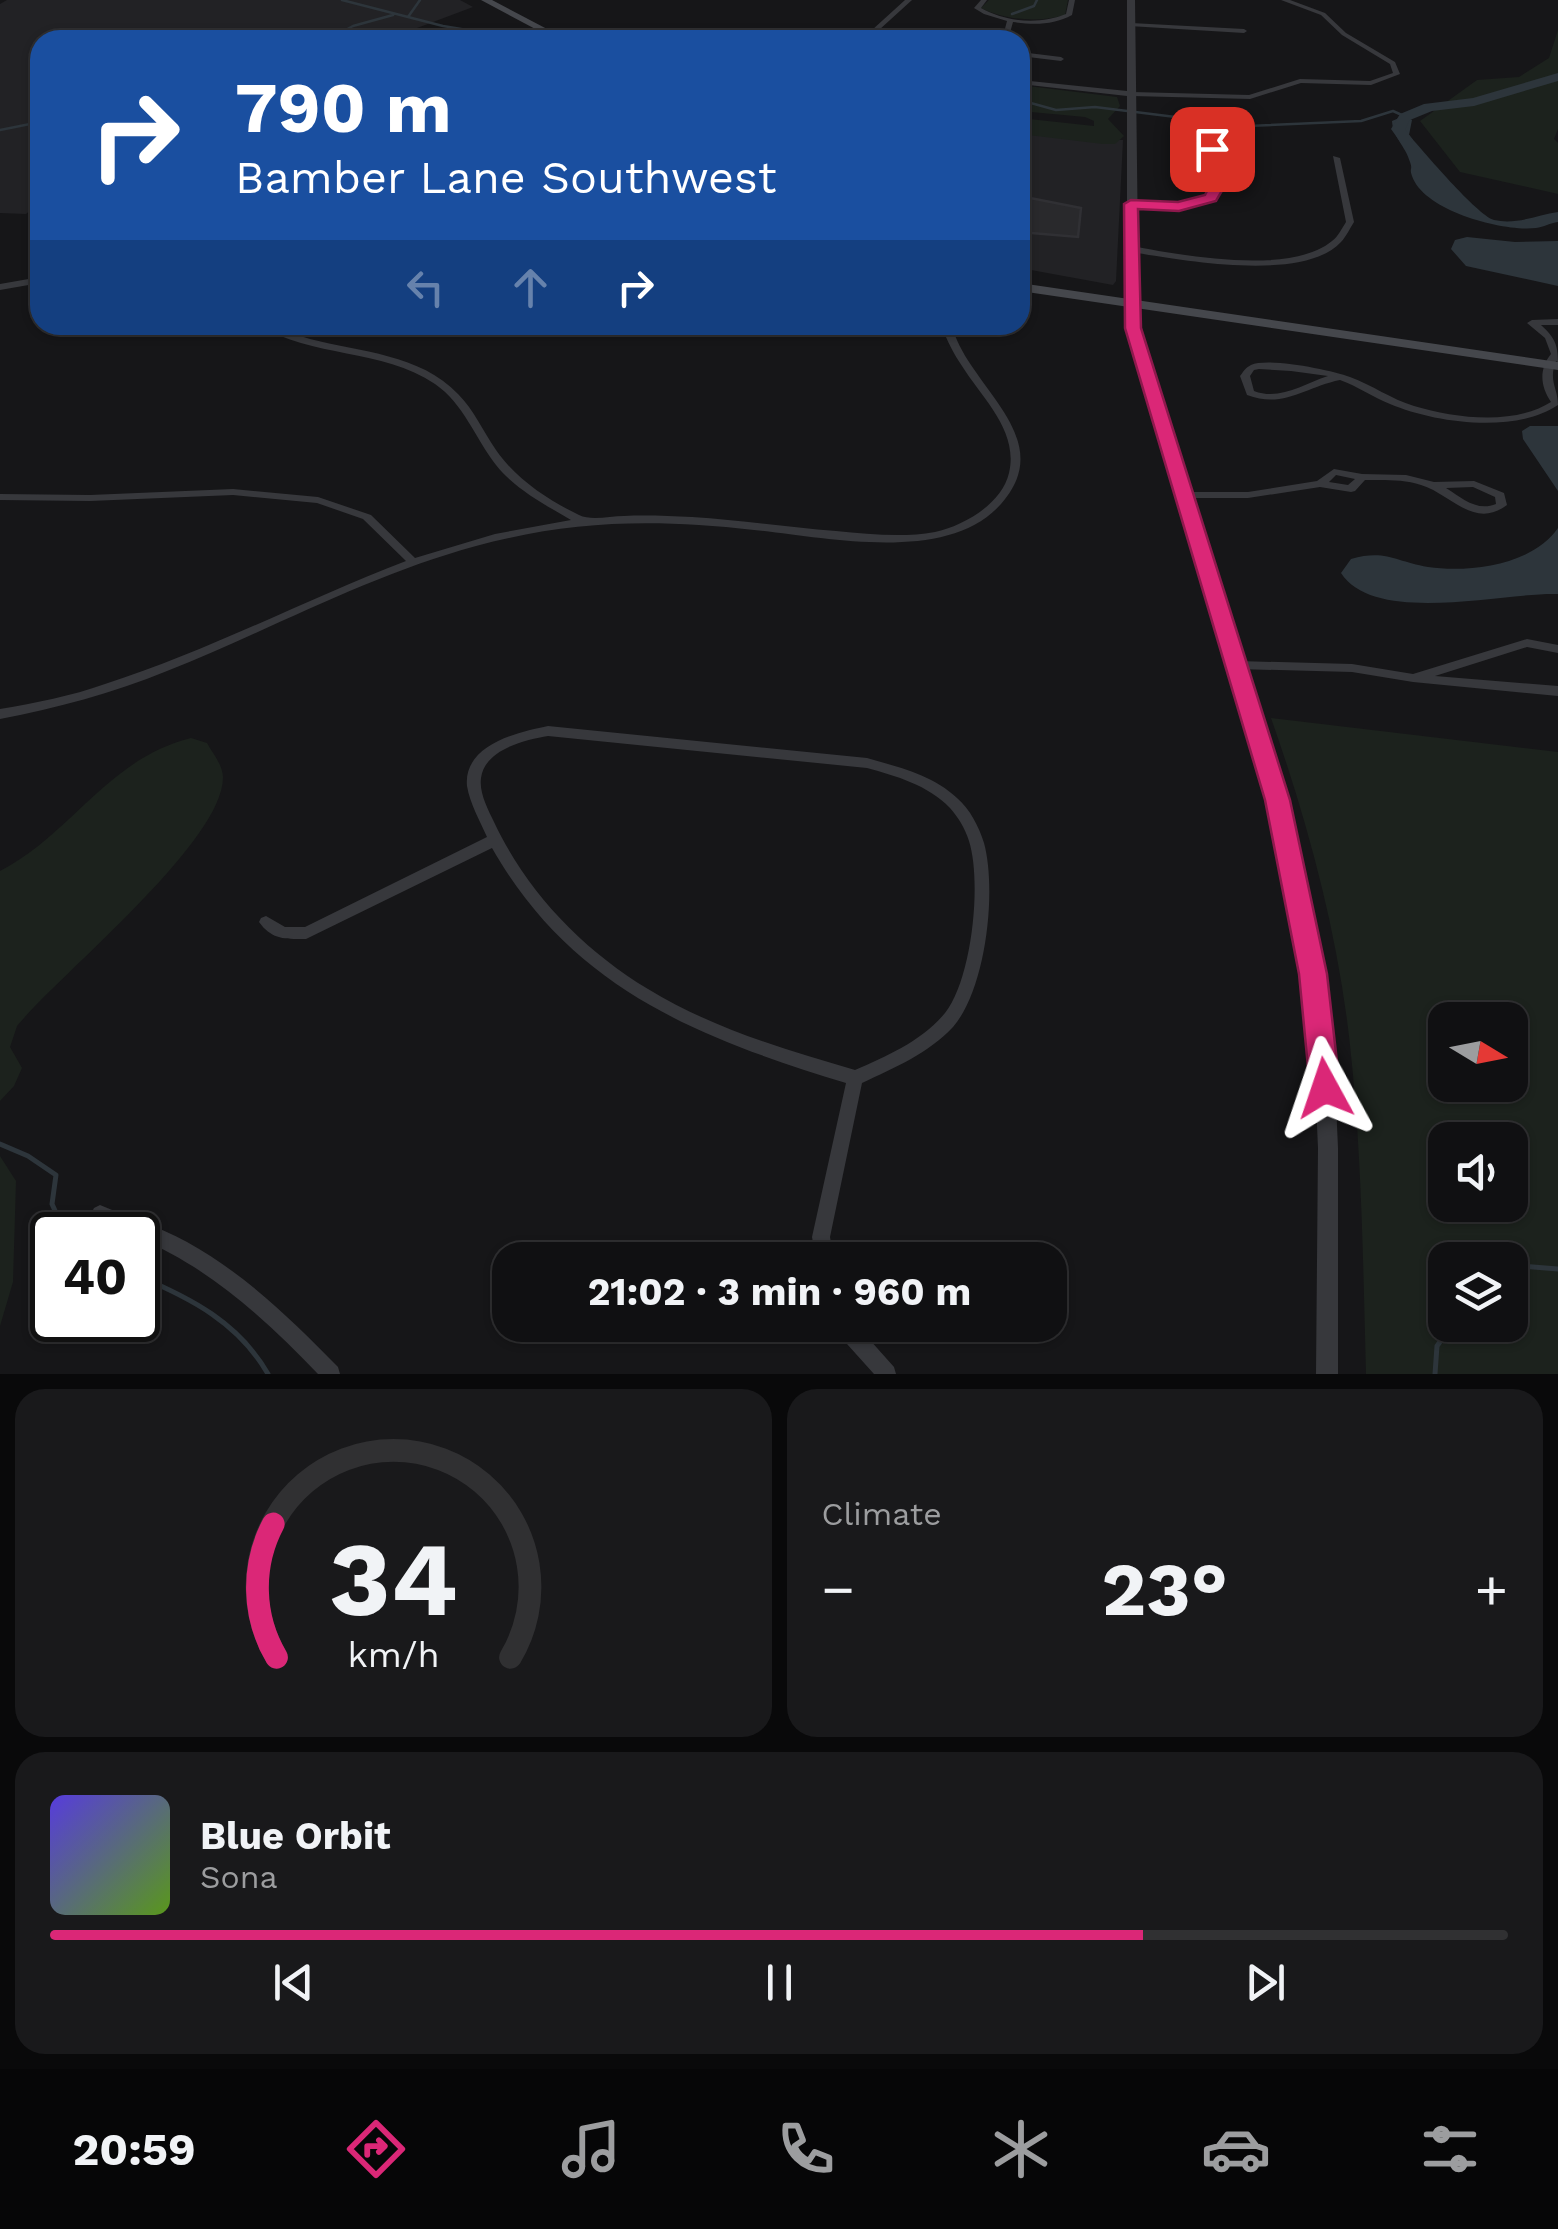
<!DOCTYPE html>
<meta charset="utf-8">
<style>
:root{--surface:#101012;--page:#19191b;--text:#f1f3f6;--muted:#9c9d9f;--line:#303032;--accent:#db2777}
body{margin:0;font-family:"Work Sans",sans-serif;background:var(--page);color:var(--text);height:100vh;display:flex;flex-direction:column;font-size:38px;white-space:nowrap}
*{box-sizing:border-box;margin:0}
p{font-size:32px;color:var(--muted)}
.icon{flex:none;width:55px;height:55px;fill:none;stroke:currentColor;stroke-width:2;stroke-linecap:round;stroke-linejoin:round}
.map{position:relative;height:1374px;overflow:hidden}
.drawer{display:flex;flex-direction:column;gap:15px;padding:15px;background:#09090a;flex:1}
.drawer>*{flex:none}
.hud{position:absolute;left:30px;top:30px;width:1000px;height:305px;border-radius:30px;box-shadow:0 2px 8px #0004,0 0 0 2px var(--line);background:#1a4fa0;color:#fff;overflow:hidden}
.needle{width:65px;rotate:100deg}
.controls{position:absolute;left:1428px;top:1002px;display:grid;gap:20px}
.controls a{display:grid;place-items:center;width:100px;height:100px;border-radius:20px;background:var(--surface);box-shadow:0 2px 8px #0004,0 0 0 2px var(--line);font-size:50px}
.speed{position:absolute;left:30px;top:1212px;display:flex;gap:20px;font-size:50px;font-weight:700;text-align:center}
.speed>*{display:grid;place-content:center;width:130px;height:130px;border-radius:50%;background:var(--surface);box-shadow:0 2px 8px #0004,0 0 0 2px var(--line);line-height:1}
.speed .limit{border:5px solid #111;border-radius:15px;background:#fff;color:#111}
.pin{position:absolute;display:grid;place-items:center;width:85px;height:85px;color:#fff;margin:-42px;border-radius:20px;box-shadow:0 5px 15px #0006}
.me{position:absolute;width:110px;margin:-55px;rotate:355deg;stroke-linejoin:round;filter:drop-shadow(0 0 8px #0008)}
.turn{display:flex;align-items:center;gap:35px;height:210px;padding:0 40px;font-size:45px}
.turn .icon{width:130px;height:130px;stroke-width:2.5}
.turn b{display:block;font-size:70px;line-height:85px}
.lanes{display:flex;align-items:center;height:95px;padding:0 40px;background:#0003;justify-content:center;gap:50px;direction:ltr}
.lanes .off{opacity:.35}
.big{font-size:75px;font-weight:700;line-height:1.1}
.drawer .card{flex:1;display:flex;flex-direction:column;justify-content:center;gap:15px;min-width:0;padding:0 35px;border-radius:30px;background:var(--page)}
.drawer .dial{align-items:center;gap:0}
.dial svg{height:260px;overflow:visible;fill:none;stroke:var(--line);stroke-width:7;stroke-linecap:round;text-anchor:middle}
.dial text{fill:var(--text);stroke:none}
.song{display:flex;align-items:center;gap:30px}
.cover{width:120px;height:120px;border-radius:15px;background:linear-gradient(135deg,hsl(250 70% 55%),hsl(90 70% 35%))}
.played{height:10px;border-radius:5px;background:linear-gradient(90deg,var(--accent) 75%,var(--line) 75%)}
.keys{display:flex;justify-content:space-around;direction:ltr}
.heat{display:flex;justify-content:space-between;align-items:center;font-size:55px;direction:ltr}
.drawer .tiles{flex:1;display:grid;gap:15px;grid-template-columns:1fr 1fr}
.card:last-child{grid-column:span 2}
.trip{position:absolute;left:492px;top:1242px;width:575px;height:100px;border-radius:30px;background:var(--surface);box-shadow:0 2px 8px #0004,0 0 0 2px var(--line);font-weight:700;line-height:100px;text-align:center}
.dock{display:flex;height:160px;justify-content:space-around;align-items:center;background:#060607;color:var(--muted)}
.dock .icon{width:70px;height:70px}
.dock .current{color:var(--accent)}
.dock b{font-size:45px;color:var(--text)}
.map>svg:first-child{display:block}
.built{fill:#222225}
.green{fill:#1c221d;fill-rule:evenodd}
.water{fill:#2d353b}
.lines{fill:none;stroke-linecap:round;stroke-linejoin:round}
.stream-far1{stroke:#2d353b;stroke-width:2.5}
.stream{stroke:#2d353b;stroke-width:5}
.river{fill:#2d353b;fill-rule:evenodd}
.building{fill:#29292c;stroke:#303034;stroke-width:2.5}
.minor{fill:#37383c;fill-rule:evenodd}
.tertiary{fill:#37383c;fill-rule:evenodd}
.secondary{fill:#45474c;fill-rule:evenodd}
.route{fill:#db2777;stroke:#8e194d;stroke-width:2.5}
</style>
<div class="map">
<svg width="1558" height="1374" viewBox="0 0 1558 1374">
<rect width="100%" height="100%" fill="#161618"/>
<path class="built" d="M7 0H460L473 7 385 40H40V202L26 214 0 213V4Z
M1020 132 1123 140 1116 281 1113 285 1020 268Z"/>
<path class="green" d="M989 0H1068L1065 15C1039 23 1005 20 981 8Z
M1558 30V129L1554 139 1558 143V194L1460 172 1420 121 1477 80 1519 77 1549 58Z
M1020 85 1117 97 1120 106 1108 119 1124 136 1115 144H1103L1020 134V118L1094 126V121L1085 117 1020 111Z
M1271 718 1558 752V1374H1366C1363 1264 1362 1155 1350 1045 1338 934 1308 823 1271 718ZM1510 1020V1085H1445V1020ZM1445 1140H1510V1205H1445ZM1445 1260H1510V1325H1445Z
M191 738 207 743C213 754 223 765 223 778 222 843 61 973 17 1026L10 1047 22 1068 14 1086 0 1101V871C72 834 107 759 191 738Z
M0 1156 16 1181 13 1282 0 1326Z"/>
<path class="water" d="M1404 116 1412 120 1409 135C1423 151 1477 215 1494 220 1517 225 1537 215 1558 212V222C1550 223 1544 227 1536 228 1503 232 1424 211 1412 176 1409 168 1413 170 1410 162 1405 145 1393 138 1392 121Z
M1467 237 1515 242 1558 241V286L1466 266 1451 249 1455 240Z
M1530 426H1558V491L1523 439 1522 431Z
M1558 528V594C1504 592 1375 626 1341 573L1351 559C1386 549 1396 562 1428 567 1469 573 1533 565 1558 528Z"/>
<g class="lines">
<path class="stream-far1" d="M342 0 443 26 528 40
M1012 14 1034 6 1037 0
M408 17 420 0
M327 40 353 26 393 15
M1020 100 1056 110 1095 107 1248 126 1361 121 1393 111 1404 116
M0 130 40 122"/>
<path class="stream" d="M0 1144 28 1156 56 1175 52 1204 66 1235
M1510 1265 1558 1269
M138 1276C191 1298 239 1323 268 1374
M1435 1374 1437 1346 1452 1325"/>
<path class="river" d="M1558 73V81L1474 106 1432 111 1410 120 1405 129 1413 140 1411 143H1401L1391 129 1400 114 1424 104 1473 98Z"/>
</g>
<path class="building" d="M1020 196 1081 208 1078 237 1020 232Z"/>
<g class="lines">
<path class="minor" d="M905 0H912L868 40H861Z
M981 0H987L981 8C1006 22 1039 25 1066 14L1069 0H1075L1072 15C1054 25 1034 25 1013 22L1008 40H1002L1007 21 984 14 974 8Z
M1281 0H1290L1325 13 1346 33 1395 62 1400 74 1371 85 1301 83 1250 99 1132 96 1128 94 1132 92 1249 95 1300 79 1370 81 1393 73 1390 64 1342 35 1321 15Z
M1131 23 1244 29 1247 31 1244 33 1129 26Z
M1020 52 1061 57 1064 59 1061 61 1020 56Z
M1209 147 1216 149 1220 189 1214 199 1179 209 1128 206V202H1131L1179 205 1208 195 1212 189Z
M1333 156 1340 158 1354 222C1350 228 1346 237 1341 242 1303 283 1181 260 1131 252L1127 249 1131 246C1181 255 1290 276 1332 241 1338 237 1342 228 1346 222Z
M40 277V283L0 290V284Z
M1558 319V325H1541C1554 337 1558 344 1558 362L1556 361C1548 381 1558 388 1558 405 1515 434 1435 423 1390 404 1373 397 1357 386 1340 380 1305 387 1284 409 1247 395L1240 376C1244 371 1245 368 1251 365 1268 357 1331 370 1350 377 1372 385 1391 399 1414 406 1455 418 1513 426 1551 402 1540 386 1539 369 1551 354L1545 338 1527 323 1532 320ZM1259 369 1291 371 1328 376C1303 384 1280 401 1254 391L1250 376 1254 370Z
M259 325C277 325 293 334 310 339 360 352 420 354 458 394 474 410 483 431 496 450 516 479 548 500 579 515 591 521 610 516 624 516 646 515 669 516 692 517 740 520 788 527 836 531 869 534 902 538 935 532 963 526 1002 504 1009 473 1019 431 982 398 962 366 953 353 947 340 941 325H951C956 339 962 352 971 365 1001 410 1047 452 1001 504 947 565 825 537 754 530 654 519 573 520 476 546 369 575 270 630 167 671 113 693 57 708 0 719V709C36 703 71 696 105 684 208 651 305 600 406 561L363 519 317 503 233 495 90 501 0 500V494L90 495 233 489 318 497 371 515 415 558 495 534 571 520C544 504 515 489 496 465 475 438 464 404 435 384 382 348 311 358 259 325Z
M1334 469 1362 474 1406 475 1434 482 1474 481 1504 493 1507 505C1474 530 1451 494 1421 485 1403 479 1384 480 1365 480L1355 491 1351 492 1320 487 1248 498H1184L1179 495 1184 492H1248L1317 481ZM1336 475 1355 479 1348 485 1329 482ZM1473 487 1495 497 1496 504C1477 512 1462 498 1446 488Z
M1527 639 1558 645V653L1527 647 1435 676 1558 686V696L1413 682 1352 672 1238 669 1232 665 1238 661 1352 664 1413 674Z
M548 726 867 758C898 767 933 775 957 798 970 809 979 827 984 843 997 891 986 989 953 1027 929 1053 894 1068 862 1083L830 1237 834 1260H816L812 1237 846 1083C699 1038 572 989 492 848L306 939C285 939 272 940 259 922L261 918 266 916 285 927H305L487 837C480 821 470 804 467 786 463 745 518 732 548 726ZM548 736 867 768C896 776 928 785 950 808 958 817 965 828 969 841 982 882 972 979 945 1013 922 1041 887 1056 855 1070 783 1049 712 1028 648 989 582 949 527 892 494 822 488 809 479 793 481 778 485 749 525 740 548 736Z
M100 1205C129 1217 159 1227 187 1242 245 1274 292 1320 338 1367L340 1374H318C265 1319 209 1267 138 1238V1235H131L94 1220 91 1214 94 1208Z
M840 1325H858L861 1330 894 1367 896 1374H874L847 1344Z"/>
<path class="tertiary" d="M1127 0H1135L1139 328 1245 665 1304 876 1334 1059 1338 1148V1374H1316L1318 1148 1314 1059 1286 876 1231 665 1127 328V96L1020 84V80L1127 91Z"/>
<path class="secondary" d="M481 0H492L568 40H556Z
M1020 283 1558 362V370L1020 291Z"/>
</g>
<path class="route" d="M1212 145 1218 149 1223 189 1216 201 1179 211 1138 209 1141 328 1290 800 1327 974 1340 1088 1335 1098 1325 1102 1315 1098 1310 1088 1299 974 1265 800 1125 328 1124 204 1131 200 1178 202 1205 195 1208 189 1205 149Z"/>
</svg>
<div class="controls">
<a><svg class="needle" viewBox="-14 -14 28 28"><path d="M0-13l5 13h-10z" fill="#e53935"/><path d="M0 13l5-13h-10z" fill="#9c9d9f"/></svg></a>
<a><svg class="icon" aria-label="sound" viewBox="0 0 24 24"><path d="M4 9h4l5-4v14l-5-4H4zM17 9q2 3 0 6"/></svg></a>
<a><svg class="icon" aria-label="layers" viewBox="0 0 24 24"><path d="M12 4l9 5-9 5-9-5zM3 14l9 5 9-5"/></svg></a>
</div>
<div class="speed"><div class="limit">40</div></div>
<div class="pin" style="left:1212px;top:149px;background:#d93025"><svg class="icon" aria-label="arrive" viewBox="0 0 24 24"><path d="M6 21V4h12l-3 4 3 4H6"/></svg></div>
<svg class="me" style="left:1325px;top:1088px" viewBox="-20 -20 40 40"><path d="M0-17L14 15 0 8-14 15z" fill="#db2777" stroke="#fff" stroke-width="4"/></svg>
<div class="trip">21:02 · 3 min · 960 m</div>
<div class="hud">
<div class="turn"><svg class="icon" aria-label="right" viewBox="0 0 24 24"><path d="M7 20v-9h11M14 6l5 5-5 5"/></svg><div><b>790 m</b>Bamber Lane Southwest</div></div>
<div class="lanes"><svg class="icon off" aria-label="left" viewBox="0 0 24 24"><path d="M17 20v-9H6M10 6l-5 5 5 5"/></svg><svg class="icon off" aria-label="ahead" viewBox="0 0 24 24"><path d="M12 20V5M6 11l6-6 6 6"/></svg><svg class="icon" aria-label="right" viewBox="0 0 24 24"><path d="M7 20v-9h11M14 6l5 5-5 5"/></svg></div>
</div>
</div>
<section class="drawer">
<div class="tiles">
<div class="card dial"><svg viewBox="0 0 100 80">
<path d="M14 69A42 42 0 1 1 86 69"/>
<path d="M14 69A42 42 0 0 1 13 28" stroke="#db2777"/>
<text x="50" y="56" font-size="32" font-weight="700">34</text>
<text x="50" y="72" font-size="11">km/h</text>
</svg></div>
<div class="card"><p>Climate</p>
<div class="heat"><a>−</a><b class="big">23°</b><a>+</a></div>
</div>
<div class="card">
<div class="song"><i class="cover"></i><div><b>Blue Orbit</b><p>Sona</p></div></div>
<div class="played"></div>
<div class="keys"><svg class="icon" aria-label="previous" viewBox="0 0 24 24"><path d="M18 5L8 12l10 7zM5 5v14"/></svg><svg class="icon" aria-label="pause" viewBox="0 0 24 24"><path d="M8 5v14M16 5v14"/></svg><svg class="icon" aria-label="next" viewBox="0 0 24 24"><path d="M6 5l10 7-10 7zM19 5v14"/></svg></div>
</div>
</div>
</section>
<nav class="dock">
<b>20:59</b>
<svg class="icon current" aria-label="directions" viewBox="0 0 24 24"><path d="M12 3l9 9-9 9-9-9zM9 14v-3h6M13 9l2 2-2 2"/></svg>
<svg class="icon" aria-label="music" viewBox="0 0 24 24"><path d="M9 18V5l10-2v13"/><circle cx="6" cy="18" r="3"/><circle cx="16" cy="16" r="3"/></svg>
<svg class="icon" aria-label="phone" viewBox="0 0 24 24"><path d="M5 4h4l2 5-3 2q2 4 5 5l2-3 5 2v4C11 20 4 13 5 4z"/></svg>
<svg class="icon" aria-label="climate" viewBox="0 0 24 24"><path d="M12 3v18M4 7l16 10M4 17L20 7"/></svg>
<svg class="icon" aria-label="car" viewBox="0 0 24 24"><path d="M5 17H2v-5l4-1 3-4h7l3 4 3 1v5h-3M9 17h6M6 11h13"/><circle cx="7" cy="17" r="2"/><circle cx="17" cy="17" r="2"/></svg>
<svg class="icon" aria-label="filters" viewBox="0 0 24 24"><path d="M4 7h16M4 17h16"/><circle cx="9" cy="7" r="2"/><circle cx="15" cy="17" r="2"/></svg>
</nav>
